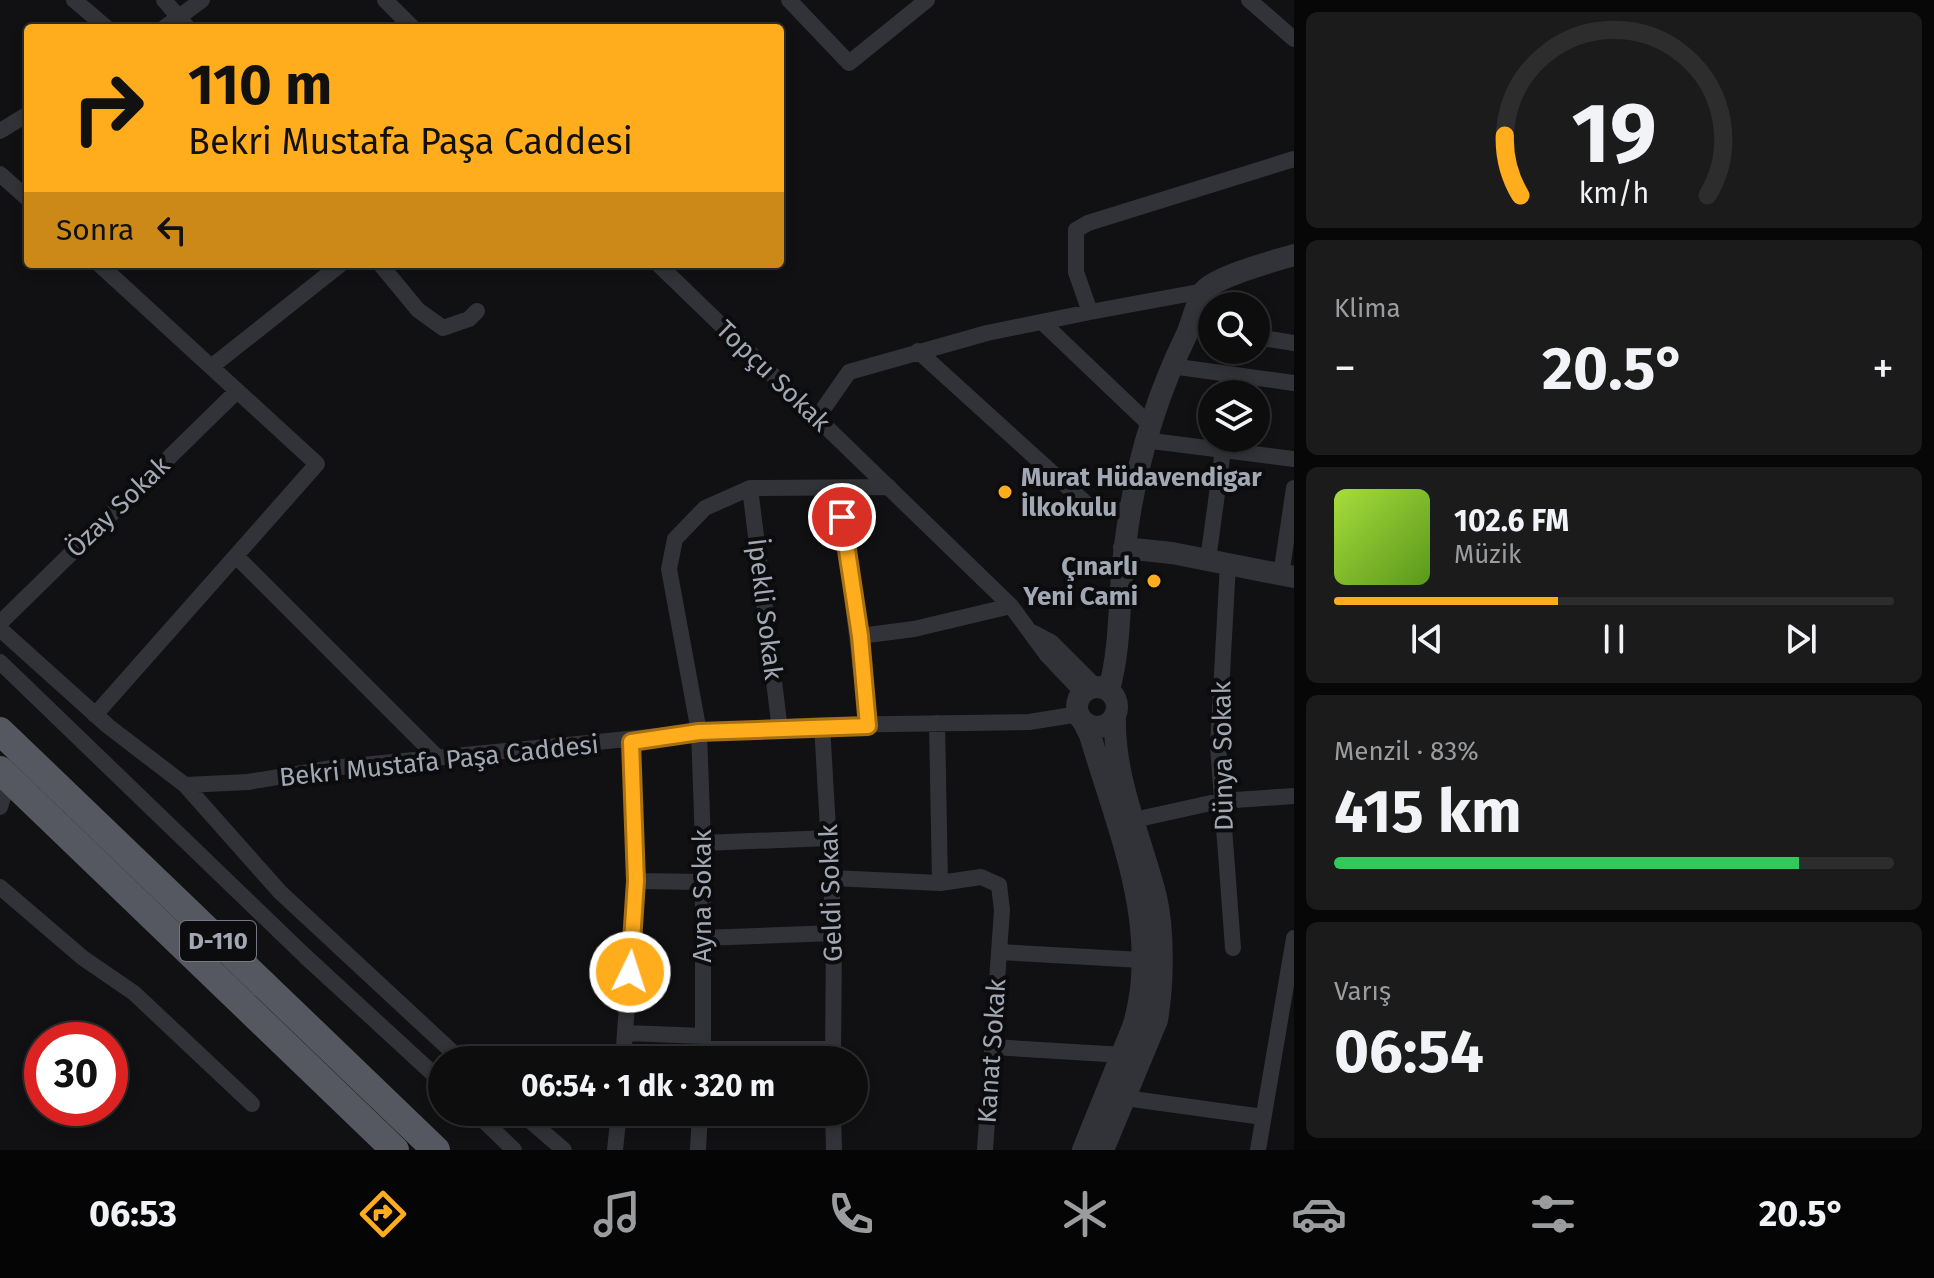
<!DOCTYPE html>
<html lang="tr">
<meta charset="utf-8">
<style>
:root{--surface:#0d0d0e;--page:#1b1b1c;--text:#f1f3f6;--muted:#9a9c9e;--line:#2d2d2e;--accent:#ffac1d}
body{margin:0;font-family:"Fira Sans",sans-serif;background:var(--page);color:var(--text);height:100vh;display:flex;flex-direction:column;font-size:30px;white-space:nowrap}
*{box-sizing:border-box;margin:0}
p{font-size:26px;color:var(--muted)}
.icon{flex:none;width:44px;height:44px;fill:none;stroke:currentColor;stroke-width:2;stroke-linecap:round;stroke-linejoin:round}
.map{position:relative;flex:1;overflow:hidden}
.side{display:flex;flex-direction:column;gap:12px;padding:12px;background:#070708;width:640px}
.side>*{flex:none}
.banner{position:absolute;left:24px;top:24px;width:760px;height:244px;border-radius:8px;box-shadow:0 4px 12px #0003,0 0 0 2px var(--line);background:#ffac1d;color:#111;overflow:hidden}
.fabs{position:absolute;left:1198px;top:292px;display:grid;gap:16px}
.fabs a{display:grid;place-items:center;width:72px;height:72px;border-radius:50%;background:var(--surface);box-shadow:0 4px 12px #0003,0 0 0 2px var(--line);font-size:40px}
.speed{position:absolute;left:24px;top:1022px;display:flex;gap:16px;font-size:40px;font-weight:700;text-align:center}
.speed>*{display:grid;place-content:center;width:104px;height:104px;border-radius:50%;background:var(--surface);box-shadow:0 4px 12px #0003,0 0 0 2px var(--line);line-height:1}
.speed .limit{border:12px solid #d22;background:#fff;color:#111}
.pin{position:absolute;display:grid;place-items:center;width:68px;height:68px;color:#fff;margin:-34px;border:4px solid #fff;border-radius:50%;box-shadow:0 2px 8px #0007}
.me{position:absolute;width:88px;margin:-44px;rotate:4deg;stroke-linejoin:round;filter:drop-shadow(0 0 6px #0008)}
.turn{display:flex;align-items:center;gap:28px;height:168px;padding:0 32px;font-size:36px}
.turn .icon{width:104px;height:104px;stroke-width:2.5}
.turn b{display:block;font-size:56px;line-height:68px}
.then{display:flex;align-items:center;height:76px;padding:0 32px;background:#0003;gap:16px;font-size:30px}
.big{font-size:60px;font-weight:700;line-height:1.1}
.side .card{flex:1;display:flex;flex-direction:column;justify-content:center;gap:12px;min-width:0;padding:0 28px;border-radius:12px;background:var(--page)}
.side .dial{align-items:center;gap:0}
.dial svg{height:208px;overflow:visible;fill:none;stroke:var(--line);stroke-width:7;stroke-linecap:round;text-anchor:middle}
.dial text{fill:var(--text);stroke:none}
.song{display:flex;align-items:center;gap:24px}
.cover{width:96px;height:96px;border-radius:12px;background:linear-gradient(135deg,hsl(80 70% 55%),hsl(90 70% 35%))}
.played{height:8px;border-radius:4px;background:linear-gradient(90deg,var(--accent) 40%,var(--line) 40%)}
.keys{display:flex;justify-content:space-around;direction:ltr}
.heat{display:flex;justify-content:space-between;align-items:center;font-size:44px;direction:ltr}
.charge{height:12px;border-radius:6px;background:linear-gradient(90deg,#34c759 83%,var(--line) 0)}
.trip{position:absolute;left:428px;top:1046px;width:440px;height:80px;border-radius:40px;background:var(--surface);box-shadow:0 4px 12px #0003,0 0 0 2px var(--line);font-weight:700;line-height:80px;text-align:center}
.tab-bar{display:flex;height:128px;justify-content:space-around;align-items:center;background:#050506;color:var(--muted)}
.tab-bar .icon{width:56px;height:56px}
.tab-bar .on{color:var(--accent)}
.tab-bar b{font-size:36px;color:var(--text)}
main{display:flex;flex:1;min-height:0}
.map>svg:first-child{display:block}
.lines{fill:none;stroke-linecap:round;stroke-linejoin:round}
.minor{stroke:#323338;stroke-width:16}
.tertiary{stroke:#323338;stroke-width:22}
.trunk{stroke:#555860;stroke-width:28}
.route-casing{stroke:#a67013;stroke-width:20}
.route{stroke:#ffac1d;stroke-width:14}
.poi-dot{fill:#ffac1d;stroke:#0c0c0e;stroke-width:3}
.labels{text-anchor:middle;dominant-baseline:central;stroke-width:8;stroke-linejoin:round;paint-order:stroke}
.shield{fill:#0c0c0e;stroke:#747982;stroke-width:2}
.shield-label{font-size:24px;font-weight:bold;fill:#a1a8b4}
.street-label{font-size:26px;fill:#a1a8b4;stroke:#0c0c0e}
.poi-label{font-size:26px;font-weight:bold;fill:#a1a8b4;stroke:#0c0c0e;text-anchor:start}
</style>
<main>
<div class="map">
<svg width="1294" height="1150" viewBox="0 0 1294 1150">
<rect width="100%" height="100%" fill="#111113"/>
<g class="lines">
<path class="minor" d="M74 0 107 28
M164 0 188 28
M385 0 413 28
M789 0 849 63 927 0
M1249 0 1294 39
M164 28 202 0
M0 131 28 114
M0 174 28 199
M380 264 418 310 443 328 469 319 477 311
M658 264 1011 606 1047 655 1083 693
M1204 291 1090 312 1076 272V230L1088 223 1294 159
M1196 316 1212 328
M1042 322 1149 424
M1256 337 1294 343
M918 351 1091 508 1131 511
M1171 366 1294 383
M211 367 341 264
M817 418 849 372 987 333 1090 312
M1144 440 1294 459
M750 488 780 730
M839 489 868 726
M236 556 439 759
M1208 560 1223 450
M1228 564 1218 746 1233 948
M1281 575 1294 488
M0 623 237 391
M0 629 108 726 185 785 248 782 332 768 699 732 822 725 1029 722 1079 714
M1034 633 1051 642 1096 687
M860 636 914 629 1011 606
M0 662 305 956 442 1082
M95 715 317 464 99 264
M937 723 940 883
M822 725 834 933 833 1060
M185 785 280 892 461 1060
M0 807 9 778
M1134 820 1220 801 1294 796
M703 843 830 838
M832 878 940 883 981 877 999 885 1002 910 985 1150
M636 881 702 882
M0 887 83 958 134 993 252 1104
M702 938 834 933
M999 952 1142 960
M626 1033 703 1036
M992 1047 1123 1055
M703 1049H833
M623 1060 636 881 631 742
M703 1060V843L699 732 669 569 675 539 705 508 750 488 889 487
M1125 1098 1263 1117
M475 1112 514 1150
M520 1112 564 1150
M833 1112 834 1150
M615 1150 619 1112
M698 1150 700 1112
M1258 1150 1294 938"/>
<path class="tertiary" d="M1124 548 1172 553 1294 577
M1077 707a20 20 0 1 1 40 0a20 20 0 1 1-40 0Z
M1109 690C1122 642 1118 595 1125 546 1134 472 1153 403 1186 336 1192 324 1196 302 1204 291 1217 276 1274 261 1294 255
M1083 1150 1133 1027C1163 930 1117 827 1090 735L1083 721
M1103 1150 1157 1020C1163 986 1164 931 1156 897 1141 837 1113 778 1115 716"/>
<path class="trunk" d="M0 731 436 1150
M0 770 395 1150"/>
</g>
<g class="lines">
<defs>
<path id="route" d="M630 972 636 881 631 742 699 732 868 726 860 636 842 517"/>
</defs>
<use href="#route" class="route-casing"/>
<use href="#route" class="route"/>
</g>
<g class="poi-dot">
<circle cx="1005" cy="492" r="8"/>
<circle cx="1154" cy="581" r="8"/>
</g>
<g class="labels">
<rect class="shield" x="180" y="921" width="76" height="40" rx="6"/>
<g class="shield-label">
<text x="218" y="941">D-110</text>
</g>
<g class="street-label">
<text transform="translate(773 376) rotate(44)">Topçu Sokak</text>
<text transform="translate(118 507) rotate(-44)">Özay Sokak</text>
<text transform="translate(765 609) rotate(83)">İpekli Sokak</text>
<text transform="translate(1223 756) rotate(-91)">Dünya Sokak</text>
<text transform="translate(439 761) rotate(-6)">Bekri Mustafa Paşa Caddesi</text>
<text transform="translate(831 893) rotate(-92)">Geldi Sokak</text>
<text transform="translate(702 896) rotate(-90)">Ayna Sokak</text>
<text transform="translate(992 1051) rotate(-86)">Kanat Sokak</text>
</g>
<g class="poi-label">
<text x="1021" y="477">Murat Hüdavendigar<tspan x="1021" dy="30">İlkokulu</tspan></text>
<text x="1138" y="566" text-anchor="end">Çınarlı<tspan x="1138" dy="30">Yeni Cami</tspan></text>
</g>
</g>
</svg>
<div class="fabs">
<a><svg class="icon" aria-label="search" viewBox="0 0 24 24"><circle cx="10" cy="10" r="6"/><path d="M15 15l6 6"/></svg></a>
<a><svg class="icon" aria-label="layers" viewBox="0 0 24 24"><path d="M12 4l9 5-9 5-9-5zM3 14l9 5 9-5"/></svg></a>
</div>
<div class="speed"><div class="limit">30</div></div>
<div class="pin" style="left:842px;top:517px;background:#d93025"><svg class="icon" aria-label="arrive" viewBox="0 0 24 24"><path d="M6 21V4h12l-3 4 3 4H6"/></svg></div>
<svg class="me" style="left:630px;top:972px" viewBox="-20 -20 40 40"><circle r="17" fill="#ffac1d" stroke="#fff" stroke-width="3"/><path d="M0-11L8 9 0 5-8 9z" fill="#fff"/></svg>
<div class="trip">06:54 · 1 dk · 320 m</div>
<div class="banner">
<div class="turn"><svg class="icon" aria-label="right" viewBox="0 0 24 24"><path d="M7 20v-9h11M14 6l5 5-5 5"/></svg><div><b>110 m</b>Bekri Mustafa Paşa Caddesi</div></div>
<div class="then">Sonra<svg class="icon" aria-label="left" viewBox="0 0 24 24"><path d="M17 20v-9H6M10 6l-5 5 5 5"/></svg></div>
</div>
</div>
<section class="side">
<div class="card dial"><svg viewBox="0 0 100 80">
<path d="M14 69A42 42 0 1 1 86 69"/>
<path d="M14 69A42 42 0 0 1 8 46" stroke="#ffac1d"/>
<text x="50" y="56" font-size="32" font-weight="700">19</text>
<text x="50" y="72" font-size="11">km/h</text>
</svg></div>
<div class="card"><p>Klima</p>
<div class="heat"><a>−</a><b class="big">20.5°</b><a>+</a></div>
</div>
<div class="card">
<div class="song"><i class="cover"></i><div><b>102.6 FM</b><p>Müzik</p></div></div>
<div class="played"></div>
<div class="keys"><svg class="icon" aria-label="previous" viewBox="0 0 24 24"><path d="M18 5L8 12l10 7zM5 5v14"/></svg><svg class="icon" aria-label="pause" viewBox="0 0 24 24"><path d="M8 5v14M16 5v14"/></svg><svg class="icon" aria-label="next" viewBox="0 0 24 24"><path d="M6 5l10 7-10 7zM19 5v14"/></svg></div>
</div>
<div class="card"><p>Menzil · 83%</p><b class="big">415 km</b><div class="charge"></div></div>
<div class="card"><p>Varış</p><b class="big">06:54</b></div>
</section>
</main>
<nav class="tab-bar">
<b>06:53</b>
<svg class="icon on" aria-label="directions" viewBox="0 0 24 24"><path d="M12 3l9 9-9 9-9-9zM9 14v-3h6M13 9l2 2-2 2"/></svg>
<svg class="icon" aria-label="music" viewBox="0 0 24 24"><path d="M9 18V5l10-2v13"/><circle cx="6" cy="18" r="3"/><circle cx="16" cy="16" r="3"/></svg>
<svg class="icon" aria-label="phone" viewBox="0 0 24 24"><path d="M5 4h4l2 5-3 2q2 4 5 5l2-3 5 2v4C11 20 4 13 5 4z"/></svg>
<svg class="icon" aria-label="climate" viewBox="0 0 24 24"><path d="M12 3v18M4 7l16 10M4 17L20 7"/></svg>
<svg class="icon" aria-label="car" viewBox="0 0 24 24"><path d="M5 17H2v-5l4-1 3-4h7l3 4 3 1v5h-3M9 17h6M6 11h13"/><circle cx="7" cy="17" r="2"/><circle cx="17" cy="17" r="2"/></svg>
<svg class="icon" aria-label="filters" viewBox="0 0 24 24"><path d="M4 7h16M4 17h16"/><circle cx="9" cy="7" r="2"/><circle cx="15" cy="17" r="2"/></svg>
<b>20.5°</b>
</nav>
